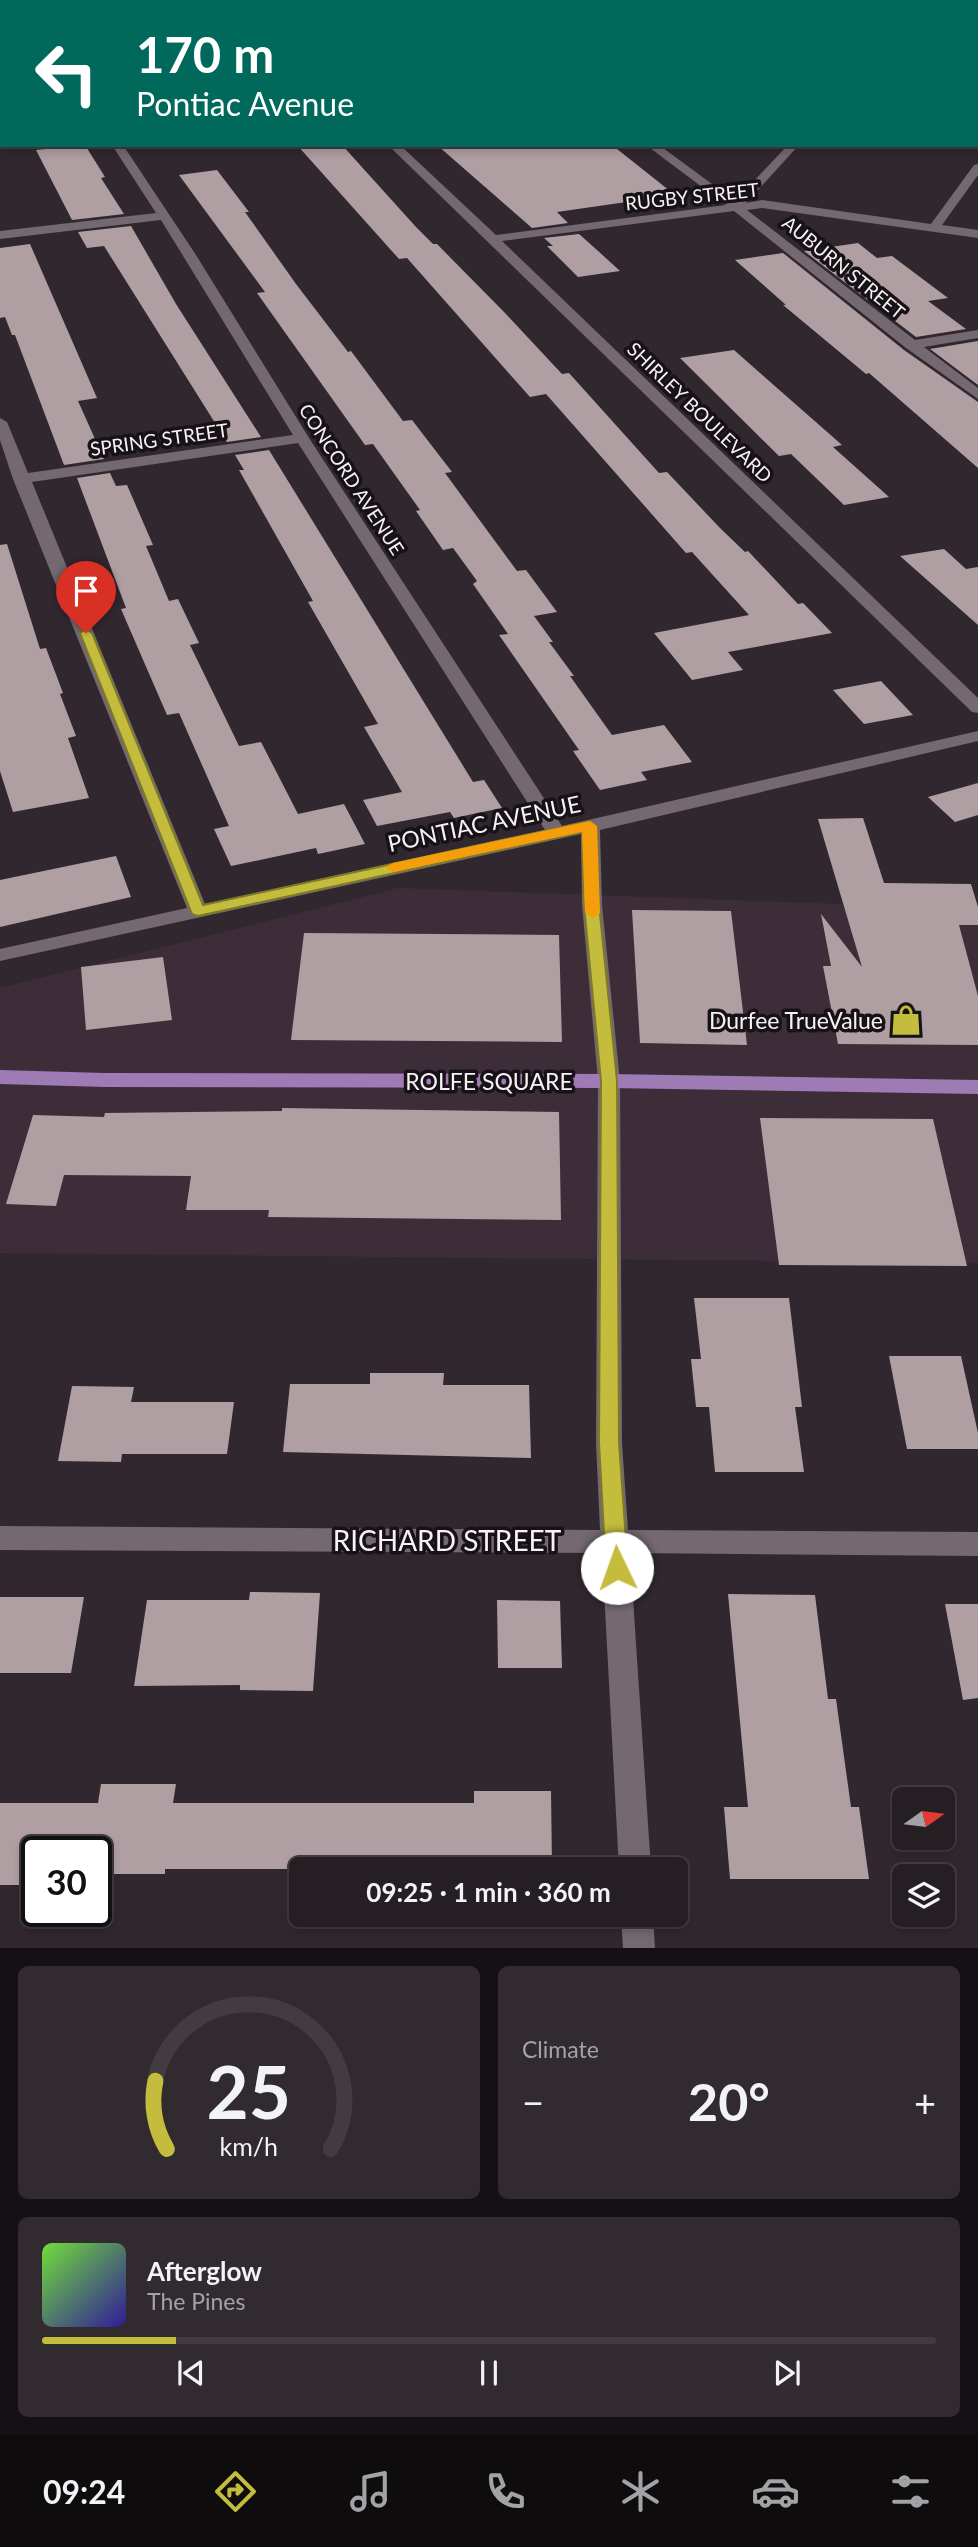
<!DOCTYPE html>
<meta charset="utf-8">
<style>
:root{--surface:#251e23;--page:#312b30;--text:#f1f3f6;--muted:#a3a2a6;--line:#423c41;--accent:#c4bc3d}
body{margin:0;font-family:Lato,sans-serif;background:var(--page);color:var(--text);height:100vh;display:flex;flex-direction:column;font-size:26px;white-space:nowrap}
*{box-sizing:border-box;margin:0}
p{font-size:23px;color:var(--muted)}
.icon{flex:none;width:38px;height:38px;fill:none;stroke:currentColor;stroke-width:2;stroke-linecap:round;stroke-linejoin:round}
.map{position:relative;height:1948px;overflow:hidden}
.side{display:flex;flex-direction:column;gap:18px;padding:18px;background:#141013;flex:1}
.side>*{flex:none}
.banner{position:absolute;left:0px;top:0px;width:978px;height:147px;box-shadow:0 4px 10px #0003,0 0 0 2px var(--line);background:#00695c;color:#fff;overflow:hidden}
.needle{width:46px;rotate:76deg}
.buttons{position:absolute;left:892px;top:1787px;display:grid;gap:14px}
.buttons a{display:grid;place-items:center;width:63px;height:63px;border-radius:10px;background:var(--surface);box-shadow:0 4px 10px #0003,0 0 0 2px var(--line);font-size:35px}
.speed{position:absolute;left:21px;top:1836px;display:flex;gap:14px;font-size:35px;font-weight:700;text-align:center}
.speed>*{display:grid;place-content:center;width:91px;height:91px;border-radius:50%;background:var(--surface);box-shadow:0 4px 10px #0003,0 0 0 2px var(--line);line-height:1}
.speed .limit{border:4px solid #111;border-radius:10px;background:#fff;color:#111}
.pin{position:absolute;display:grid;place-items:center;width:60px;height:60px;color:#fff;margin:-72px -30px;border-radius:50% 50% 50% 0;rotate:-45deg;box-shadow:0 0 7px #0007}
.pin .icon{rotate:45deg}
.me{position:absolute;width:77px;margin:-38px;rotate:357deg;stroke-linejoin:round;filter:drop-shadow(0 0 5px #0008)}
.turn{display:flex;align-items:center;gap:24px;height:147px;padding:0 21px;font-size:32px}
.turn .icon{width:91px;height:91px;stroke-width:2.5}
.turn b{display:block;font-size:49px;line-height:60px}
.big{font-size:52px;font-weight:700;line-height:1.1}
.side .card{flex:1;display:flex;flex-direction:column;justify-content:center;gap:10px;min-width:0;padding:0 24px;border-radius:10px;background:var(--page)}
.side .dial{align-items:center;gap:0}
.dial svg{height:182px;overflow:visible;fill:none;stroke:var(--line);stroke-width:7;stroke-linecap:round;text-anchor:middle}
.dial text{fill:var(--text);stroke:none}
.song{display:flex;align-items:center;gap:21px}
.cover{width:84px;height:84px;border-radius:10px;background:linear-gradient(135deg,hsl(100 70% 55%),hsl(250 70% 35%))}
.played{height:7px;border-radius:4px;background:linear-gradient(90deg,var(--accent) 15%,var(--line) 15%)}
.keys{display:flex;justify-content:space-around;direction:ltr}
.heat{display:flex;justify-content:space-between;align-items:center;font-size:38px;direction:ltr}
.side .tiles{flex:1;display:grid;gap:18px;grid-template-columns:1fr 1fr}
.card:last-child{grid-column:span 2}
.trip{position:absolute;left:289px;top:1857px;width:399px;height:70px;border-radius:10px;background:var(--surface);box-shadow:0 4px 10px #0003,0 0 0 2px var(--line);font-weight:700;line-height:70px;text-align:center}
.dock{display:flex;height:112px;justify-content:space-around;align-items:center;background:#0f0c0e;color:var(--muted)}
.dock .icon{width:49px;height:49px}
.dock .active{color:var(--accent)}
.dock b{font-size:32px;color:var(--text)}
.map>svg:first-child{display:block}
.built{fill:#3d2d39}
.building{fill:#af9fa3}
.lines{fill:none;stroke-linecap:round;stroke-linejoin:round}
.minor{fill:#746871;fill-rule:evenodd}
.major{fill:#9f7bb5;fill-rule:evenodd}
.route{fill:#c4bc3d;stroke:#7f7a28;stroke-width:2}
.slow{fill:#f59e0b}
.labels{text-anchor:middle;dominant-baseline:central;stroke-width:7;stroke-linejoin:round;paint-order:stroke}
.far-street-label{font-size:19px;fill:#f8f1f6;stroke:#161215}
.street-label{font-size:23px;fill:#f8f1f6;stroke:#161215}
.poi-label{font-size:23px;fill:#f8f1f6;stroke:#161215;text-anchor:end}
.near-street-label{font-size:28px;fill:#f8f1f6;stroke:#161215}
</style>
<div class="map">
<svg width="978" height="1949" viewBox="0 0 978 1949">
<rect width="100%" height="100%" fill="#31282f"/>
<path class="built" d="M398 888 978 909V1263L0 1253V988Z"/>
<path class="building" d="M85 145 105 177 101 178 124 214 72 220 36 150Z
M297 145H342L416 227 433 244H437L505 313 562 374 569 373 659 473 667 472 720 528 745 552 748 551 798 604 803 603 832 633 728 652 743 670 692 680 654 633 749 615 692 552 686 553 546 394 530 397 407 258 399 259Z
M437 145H612L675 195 557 212 568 223 532 228Z
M217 170 249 212H245L296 284 348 352 351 351 403 421 412 420 452 472 445 473 517 571 526 570 557 612 534 616 553 642H549L574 676H570L612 735 664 725 692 762 641 772 647 780 600 790 573 751 579 750 499 635 508 634 473 584 477 581 453 548 443 550 416 511 420 510 373 444 365 445 257 293 265 292 179 175Z
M131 226 176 304 261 437 227 442 104 246 87 248 78 232Z
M579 234 597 250 620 271 578 277 547 246H553L544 238Z
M858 243 877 258 892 256 948 298 928 301 966 329 916 337 804 251Z
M30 244 97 398 78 401 104 459 64 465 15 335H12L5 317 0 318V248Z
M783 253 904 350 978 402V468L869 373 866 374 783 305H786L735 260Z
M978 341V385L930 349Z
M734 350 842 445 833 447 889 497 844 505 791 454 779 456 680 358Z
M269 450 473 782 484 780 502 808 454 818 450 812 377 826 363 800 402 792 364 727 378 724 308 602 313 601 239 470H244L235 455Z
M110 473 116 486 127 485 153 545 146 546 169 601 178 599 199 643 190 645 239 746 261 742 298 814 344 804 365 844 318 854 316 848 231 866 214 829 229 826 179 713 167 715 121 609 126 608 77 478Z
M7 544 40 649 46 648 63 693 60 694 76 736 68 738 89 798 13 812 0 771V545Z
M944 549 966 569 978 567V625L900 556Z
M881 681 913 715 864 724 833 690Z
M978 783V815L955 822 928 797Z
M863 818 884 883 971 884 978 907V925H959L978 996V1045L838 1044 823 966H831L821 914 862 967 818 819Z
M116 856 131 897 0 927V880Z
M632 910 731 911 747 1045 640 1043Z
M304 933 559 935 562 1042 291 1040Z
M163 957 172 1020 86 1030 81 967Z
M282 1108 559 1112 561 1220 268 1217 269 1210H186L191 1176 64 1175 56 1206 6 1204 33 1115 104 1117 105 1113 282 1111Z
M760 1118 933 1119 967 1266 779 1265Z
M694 1298H789L802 1407H795L804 1472H715L709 1407H696L691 1359H701Z
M889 1356H961L978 1433V1449H907Z
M370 1373H444L443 1385H529L531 1458 283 1452 290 1384H370Z
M72 1386 134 1387 131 1402H234L227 1454H122L121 1462 58 1461Z
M250 1592 320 1593 313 1691 240 1690V1685L134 1686 147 1600H249Z
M728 1594 815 1595 828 1699H836L851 1807H859L869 1879H730L724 1807H748Z
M0 1597H84L71 1673H0Z
M497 1600 560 1601 562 1668H498Z
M945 1604H978V1698L963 1700Z
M101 1784H176L173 1803H474V1791H551L552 1869H165V1874H96V1852H37V1885H0V1803H98Z"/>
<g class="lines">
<path class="minor" d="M454 0H464L465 2H455Z
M603 0H614L602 2Z
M767 0H777L766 2Z
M928 0H938L927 2Z
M0 47H2V53H0Z
M112 145H123L196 255 309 438 562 826 978 731V741L600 830 602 905 620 1081 622 1443 628 1530 978 1532V1556L630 1553 651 1869H619L602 1553 0 1550V1526L600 1530 596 1443 598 1081 582 905 581 834 0 961V949L187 908 13 479 0 440V418L7 422 28 473 293 435 161 220 0 239V231L156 213ZM298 443 545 830 205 904 32 482Z
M388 145H400L496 235 726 205 646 145H659L735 201 788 145H799L746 203 762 200 931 224 974 165 978 164V175L942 225 978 230V238L762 208 747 210 915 340 978 330V338L924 347 978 388V399L906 348 734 211 502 241 978 698V713L972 712Z
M621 1914H653L655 1949H623Z"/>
<path class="major" d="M0 1070 105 1073 609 1074 978 1080V1094L609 1088 105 1087 0 1084Z"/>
</g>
<path class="route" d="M86 629 92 633 203 905 590 821 597 826 599 905 617 1081 619 1443 628 1568 624 1574 617 1577 609 1574 606 1568 599 1443 601 1081 584 905 582 832 198 916 192 914 80 633Z"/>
<path class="slow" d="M590 821 597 826 600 913 593 918 585 913 582 832 393 872 385 867 393 863Z"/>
<defs>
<symbol id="shop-bare" viewBox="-9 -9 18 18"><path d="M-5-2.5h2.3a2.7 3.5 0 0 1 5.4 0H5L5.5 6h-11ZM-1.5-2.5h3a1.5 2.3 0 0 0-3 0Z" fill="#c4bc3d" stroke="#161215" stroke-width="2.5" paint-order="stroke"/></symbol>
</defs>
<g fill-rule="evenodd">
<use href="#shop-bare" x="884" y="998" width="44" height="44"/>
</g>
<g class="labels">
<g class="far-street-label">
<text transform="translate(692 196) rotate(-6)">RUGBY STREET</text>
<text transform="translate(844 267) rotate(39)">AUBURN STREET</text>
<text transform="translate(700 412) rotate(44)">SHIRLEY BOULEVARD</text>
<text transform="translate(159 439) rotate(-8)">SPRING STREET</text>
<text transform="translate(352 479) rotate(57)">CONCORD AVENUE</text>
</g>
<g class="street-label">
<text transform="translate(484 823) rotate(-12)">PONTIAC AVENUE</text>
<text x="489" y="1081">ROLFE SQUARE</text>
</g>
<g class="poi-label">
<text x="883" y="1020">Durfee TrueValue</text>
</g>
<g class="near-street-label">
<text x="447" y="1540">RICHARD STREET</text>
</g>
</g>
</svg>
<div class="buttons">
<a><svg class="needle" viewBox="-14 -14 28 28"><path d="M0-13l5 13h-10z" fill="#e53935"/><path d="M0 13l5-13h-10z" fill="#a3a2a6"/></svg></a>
<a><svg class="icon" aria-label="layers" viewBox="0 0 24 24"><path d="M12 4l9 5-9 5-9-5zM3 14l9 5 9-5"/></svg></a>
</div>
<div class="speed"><div class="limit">30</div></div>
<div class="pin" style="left:86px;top:633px;background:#d93025"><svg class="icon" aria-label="arrive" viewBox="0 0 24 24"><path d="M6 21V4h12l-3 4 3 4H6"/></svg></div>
<svg class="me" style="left:617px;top:1568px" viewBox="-20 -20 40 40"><circle r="19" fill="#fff"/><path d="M0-13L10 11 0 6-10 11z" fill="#c4bc3d"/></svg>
<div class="trip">09:25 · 1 min · 360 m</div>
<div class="banner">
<div class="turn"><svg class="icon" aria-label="left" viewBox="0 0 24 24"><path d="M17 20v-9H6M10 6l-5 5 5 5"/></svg><div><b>170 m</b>Pontiac Avenue</div></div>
</div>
</div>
<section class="side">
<div class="tiles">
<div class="card dial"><svg viewBox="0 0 100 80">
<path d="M14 69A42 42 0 1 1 86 69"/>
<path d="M14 69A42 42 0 0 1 9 39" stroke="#c4bc3d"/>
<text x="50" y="56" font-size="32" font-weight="700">25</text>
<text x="50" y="72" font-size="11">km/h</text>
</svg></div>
<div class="card"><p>Climate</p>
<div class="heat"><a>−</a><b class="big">20°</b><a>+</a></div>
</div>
<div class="card">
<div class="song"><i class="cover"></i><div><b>Afterglow</b><p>The Pines</p></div></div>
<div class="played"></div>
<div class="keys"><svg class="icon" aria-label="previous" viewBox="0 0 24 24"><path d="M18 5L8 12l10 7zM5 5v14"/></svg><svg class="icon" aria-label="pause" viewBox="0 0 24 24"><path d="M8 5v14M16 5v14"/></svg><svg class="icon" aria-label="next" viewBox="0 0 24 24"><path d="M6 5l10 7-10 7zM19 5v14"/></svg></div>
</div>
</div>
</section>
<nav class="dock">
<b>09:24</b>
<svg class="icon active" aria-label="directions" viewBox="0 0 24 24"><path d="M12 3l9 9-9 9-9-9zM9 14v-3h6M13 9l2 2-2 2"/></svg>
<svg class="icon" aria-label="music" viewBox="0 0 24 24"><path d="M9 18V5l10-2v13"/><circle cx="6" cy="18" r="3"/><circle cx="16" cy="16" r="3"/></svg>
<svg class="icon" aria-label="phone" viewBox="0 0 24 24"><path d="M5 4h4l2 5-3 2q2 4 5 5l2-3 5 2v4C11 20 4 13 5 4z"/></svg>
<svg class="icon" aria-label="climate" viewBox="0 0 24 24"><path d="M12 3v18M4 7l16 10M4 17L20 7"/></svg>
<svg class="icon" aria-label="car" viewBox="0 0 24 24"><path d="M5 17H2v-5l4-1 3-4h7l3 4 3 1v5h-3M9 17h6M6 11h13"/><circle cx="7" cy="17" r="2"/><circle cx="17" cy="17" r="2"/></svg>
<svg class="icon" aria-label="filters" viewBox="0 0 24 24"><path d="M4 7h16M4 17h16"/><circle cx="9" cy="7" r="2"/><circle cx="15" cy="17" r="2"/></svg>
</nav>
